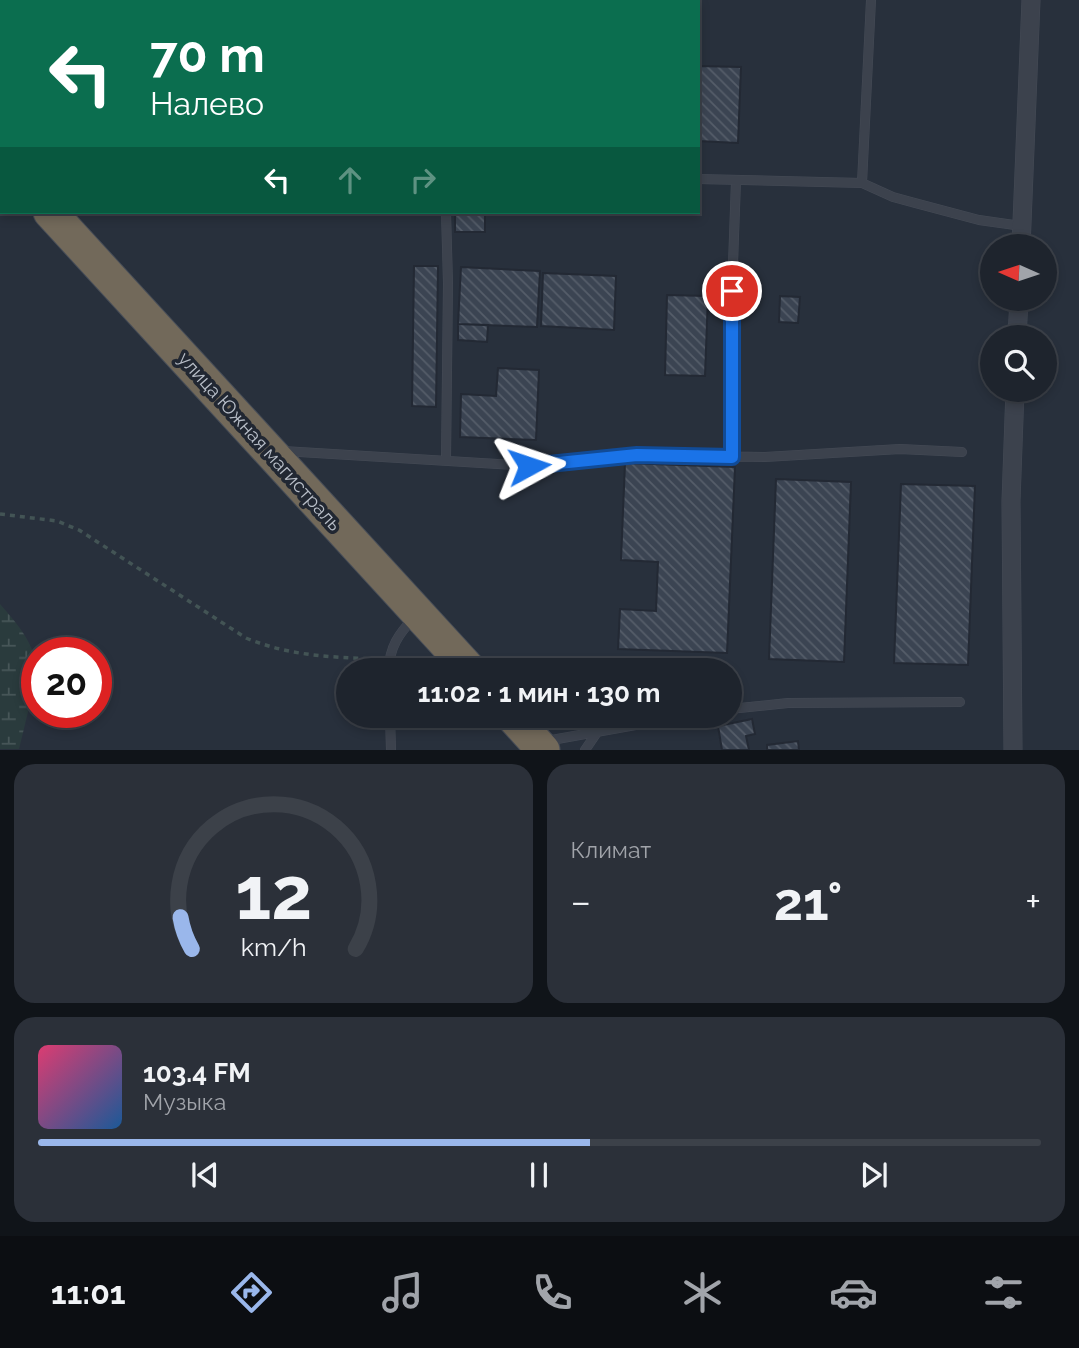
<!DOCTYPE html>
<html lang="ru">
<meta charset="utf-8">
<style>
:root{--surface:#1e242d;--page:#2b3039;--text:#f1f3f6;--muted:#a1a4aa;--line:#3c4149;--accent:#9ab7eb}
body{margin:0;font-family:Raleway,sans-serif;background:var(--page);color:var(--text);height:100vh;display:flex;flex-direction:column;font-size:26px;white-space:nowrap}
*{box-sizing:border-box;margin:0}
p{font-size:23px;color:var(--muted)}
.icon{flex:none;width:38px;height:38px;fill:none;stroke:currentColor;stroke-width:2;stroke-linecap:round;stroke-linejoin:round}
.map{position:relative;height:750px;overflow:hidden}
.drawer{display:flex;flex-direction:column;gap:14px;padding:14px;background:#101419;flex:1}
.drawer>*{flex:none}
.guide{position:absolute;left:0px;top:0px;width:700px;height:214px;box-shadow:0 4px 10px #0003,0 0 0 2px var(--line);background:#0b6e4f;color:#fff;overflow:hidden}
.needle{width:46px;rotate:273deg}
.controls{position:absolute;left:980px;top:234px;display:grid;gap:14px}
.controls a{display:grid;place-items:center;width:77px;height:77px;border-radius:50%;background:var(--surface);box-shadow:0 4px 10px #0003,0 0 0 2px var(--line);font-size:35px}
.speed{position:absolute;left:21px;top:637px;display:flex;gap:14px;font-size:35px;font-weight:700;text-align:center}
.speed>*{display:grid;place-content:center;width:91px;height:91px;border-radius:50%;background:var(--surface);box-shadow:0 4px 10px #0003,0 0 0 2px var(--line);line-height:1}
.speed .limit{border:10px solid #d22;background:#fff;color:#111}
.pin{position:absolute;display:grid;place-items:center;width:60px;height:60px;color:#fff;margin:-30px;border:4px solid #fff;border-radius:50%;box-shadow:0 2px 7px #0007}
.me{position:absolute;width:77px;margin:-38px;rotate:85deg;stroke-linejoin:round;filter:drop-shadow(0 0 5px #0008)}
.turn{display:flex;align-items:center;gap:24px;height:147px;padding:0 35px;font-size:32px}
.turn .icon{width:91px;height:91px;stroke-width:2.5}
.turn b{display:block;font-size:49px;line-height:60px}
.lanes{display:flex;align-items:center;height:66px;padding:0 35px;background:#0003;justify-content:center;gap:35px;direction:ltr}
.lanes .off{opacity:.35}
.big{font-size:52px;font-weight:700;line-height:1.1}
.drawer .widget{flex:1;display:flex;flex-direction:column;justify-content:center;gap:10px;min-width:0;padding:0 24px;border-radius:21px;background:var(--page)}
.drawer .dial{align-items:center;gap:0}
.dial svg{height:182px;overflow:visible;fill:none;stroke:var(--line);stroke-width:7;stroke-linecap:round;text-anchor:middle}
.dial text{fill:var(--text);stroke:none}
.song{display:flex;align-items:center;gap:21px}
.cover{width:84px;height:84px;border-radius:10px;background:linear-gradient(135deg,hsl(340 70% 55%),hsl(210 70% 35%))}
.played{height:7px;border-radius:4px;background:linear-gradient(90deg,var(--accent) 55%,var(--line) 55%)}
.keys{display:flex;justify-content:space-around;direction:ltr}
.heat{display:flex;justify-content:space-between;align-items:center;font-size:38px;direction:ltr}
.drawer .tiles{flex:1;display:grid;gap:14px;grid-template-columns:1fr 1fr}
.widget:last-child{grid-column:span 2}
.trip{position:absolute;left:336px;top:658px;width:406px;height:70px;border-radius:35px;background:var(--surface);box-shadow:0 4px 10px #0003,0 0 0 2px var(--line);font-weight:700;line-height:70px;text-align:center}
.dock{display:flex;height:112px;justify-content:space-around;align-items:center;background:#0c0e12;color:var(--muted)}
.dock .icon{width:49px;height:49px}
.dock .selected{color:var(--accent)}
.dock b{font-size:32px;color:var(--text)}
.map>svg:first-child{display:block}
.wetland{fill:url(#wetland-marsh)}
.building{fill:url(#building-back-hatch);stroke:#232934;stroke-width:2}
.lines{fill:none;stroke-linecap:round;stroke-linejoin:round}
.lane-casing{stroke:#454b56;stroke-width:10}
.street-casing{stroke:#454b56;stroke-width:19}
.highway-casing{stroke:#474d58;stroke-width:35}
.path{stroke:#435455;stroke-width:3.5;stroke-dasharray:5 5;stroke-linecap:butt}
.lane{stroke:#3c424d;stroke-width:9}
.street{stroke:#3c424d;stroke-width:18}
.highway{stroke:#72695a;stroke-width:33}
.route-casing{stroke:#114b97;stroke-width:18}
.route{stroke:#1a73e8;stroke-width:12}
.labels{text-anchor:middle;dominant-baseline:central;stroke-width:7;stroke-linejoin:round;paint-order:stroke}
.street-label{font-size:19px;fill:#b8bec8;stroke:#212732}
</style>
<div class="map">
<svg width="1079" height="750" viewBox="0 0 1079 750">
<defs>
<pattern id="wetland-marsh" width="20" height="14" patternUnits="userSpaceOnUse" patternTransform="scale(1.75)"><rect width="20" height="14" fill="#2a3b3d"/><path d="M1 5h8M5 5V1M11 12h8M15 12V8" fill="none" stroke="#475658"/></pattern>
<pattern id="building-back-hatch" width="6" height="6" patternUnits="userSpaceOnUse" patternTransform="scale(1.75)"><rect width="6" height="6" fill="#3b4452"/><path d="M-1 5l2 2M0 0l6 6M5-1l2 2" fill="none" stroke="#555d69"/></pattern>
</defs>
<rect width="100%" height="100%" fill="#28303c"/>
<path class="wetland" d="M0 604C18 625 37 645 37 675L19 749H0Z"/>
<path class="building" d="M698 66 741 67 738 143 698 141Z
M455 212H485V232H455Z
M414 266H438L436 407 412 406Z
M461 267 540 271 537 327 458 324Z
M543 273 616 276 614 330 541 326Z
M667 295 708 296 705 376 665 375Z
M780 296 800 297 798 323 779 322Z
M458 324 488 325 487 342 458 340Z
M498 368 539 370 536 440 460 437 461 394 496 396Z
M625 463 735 467 727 653 618 649 620 609 656 611 658 562 621 560Z
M776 479 851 482 844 662 769 659Z
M901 484 975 486 968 665 894 663Z
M752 719 755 734 746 736 749 750H722L718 726Z
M798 741 799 750H767V745Z"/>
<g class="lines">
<defs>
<path id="lane" d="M438 0V2
M667 0V2
M698 179 862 183 893 197 915 203 979 220 1022 226
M862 183 871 0
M283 451 529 466 637 455 765 457 900 449 962 452
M732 457 733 264 736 181
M446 460 448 283 446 212
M389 670C389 648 399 633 414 618
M730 709 788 703 960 702
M390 716 391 750
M546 741 686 716
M585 750 598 731"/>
<path id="street" d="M1021 247 1031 0
M1017 338 1019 299
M1013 750 1011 501 1015 390"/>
<path id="highway" d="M0 158 2 160
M50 212 470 670
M512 716 543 750"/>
</defs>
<use href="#lane" class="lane-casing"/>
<use href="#street" class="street-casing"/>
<use href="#highway" class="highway-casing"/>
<path class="path" d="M0 514 57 521 79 530 246 638C290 656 329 657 376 659"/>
<use href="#lane" class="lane"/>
<use href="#street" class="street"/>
<use href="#highway" class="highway"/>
</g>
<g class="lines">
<defs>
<path id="route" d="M529 466 637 455 732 457V291"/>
</defs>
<use href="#route" class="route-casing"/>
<use href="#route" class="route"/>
</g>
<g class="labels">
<g class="street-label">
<text transform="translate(260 441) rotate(48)">улица Южная магистраль</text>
</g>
</g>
</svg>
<div class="controls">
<a><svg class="needle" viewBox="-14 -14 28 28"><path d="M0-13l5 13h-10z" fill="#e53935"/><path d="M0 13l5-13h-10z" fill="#a1a4aa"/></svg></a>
<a><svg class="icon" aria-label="search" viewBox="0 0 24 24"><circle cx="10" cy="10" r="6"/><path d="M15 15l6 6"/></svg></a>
</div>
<div class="speed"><div class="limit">20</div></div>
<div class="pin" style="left:732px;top:291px;background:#d93025"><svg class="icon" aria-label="arrive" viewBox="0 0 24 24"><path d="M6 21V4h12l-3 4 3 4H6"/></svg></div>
<svg class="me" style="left:529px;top:466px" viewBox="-20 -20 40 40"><path d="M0-17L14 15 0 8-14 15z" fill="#1a73e8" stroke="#fff" stroke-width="4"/></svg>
<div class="trip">11:02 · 1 мин · 130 m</div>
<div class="guide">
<div class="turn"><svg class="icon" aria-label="left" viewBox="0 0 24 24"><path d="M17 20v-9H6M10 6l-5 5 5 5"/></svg><div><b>70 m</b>Налево</div></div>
<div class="lanes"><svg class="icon" aria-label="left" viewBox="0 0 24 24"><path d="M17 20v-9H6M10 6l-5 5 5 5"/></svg><svg class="icon off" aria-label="ahead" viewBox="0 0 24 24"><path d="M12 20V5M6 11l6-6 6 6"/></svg><svg class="icon off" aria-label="right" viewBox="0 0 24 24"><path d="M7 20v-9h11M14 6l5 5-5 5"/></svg></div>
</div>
</div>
<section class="drawer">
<div class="tiles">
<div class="widget dial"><svg viewBox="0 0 100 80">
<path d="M14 69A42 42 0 1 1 86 69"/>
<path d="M14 69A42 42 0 0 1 9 55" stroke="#9ab7eb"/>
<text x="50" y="56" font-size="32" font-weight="700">12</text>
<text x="50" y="72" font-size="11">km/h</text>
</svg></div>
<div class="widget"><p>Климат</p>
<div class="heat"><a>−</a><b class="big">21°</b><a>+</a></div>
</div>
<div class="widget">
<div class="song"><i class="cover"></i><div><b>103.4 FM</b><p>Музыка</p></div></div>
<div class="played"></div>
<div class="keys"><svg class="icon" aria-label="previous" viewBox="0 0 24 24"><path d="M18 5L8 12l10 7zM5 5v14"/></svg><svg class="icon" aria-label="pause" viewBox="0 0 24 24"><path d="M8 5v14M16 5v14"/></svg><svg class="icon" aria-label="next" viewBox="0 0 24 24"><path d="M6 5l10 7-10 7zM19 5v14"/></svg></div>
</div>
</div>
</section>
<nav class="dock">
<b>11:01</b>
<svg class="icon selected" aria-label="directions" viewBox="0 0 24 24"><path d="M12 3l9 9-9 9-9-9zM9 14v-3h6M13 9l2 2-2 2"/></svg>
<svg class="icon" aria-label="music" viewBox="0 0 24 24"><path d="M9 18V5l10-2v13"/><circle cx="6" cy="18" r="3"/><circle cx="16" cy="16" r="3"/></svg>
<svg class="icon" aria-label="phone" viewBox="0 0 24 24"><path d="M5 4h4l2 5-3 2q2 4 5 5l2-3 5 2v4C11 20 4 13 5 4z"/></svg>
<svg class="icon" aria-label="climate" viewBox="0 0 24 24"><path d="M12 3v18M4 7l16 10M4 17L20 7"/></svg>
<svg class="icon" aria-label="car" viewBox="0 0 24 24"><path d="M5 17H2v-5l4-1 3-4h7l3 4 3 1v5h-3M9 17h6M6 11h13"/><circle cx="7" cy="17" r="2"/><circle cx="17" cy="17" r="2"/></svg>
<svg class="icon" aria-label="filters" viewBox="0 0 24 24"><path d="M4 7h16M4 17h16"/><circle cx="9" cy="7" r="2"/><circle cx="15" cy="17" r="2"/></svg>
</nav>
